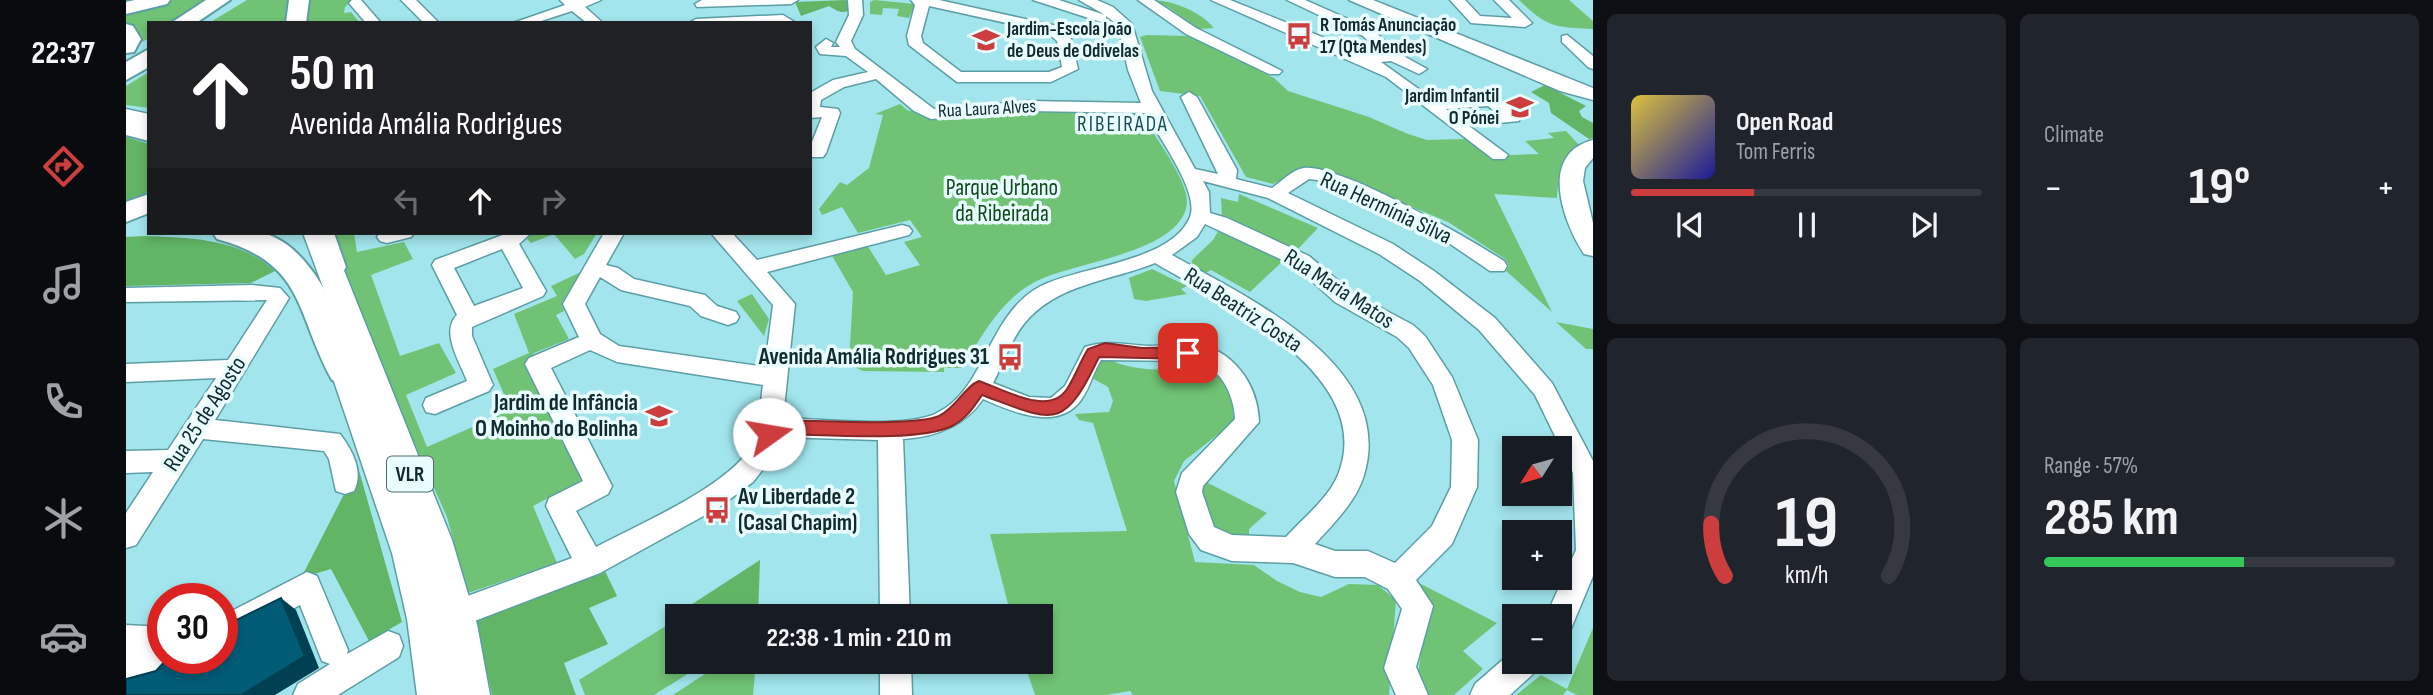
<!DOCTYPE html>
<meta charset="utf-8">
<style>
:root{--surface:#171b24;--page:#20242c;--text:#f1f3f6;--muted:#9ea1a6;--line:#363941;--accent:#cc3d3d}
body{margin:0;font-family:"Sofia Sans Condensed",sans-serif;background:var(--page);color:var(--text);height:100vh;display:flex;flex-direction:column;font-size:26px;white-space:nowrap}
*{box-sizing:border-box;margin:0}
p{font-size:23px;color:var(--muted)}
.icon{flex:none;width:38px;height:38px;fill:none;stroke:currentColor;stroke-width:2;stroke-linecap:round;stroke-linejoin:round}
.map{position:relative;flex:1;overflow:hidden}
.panel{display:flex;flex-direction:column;gap:14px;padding:14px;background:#0d0f14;width:840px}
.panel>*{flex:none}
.top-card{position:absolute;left:21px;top:21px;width:665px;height:214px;border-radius:0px;box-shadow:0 4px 10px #0003;background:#202124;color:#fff;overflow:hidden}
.needle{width:46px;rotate:233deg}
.controls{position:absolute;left:1376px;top:436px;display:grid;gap:14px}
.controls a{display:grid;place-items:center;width:70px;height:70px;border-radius:0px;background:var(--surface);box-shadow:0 4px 10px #0003;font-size:35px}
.speed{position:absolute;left:21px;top:583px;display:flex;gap:14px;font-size:35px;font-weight:700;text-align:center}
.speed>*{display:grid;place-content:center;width:91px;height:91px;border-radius:50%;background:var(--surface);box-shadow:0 4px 10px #0003;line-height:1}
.speed .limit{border:10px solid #d22;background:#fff;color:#111}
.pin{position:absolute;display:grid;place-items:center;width:60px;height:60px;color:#fff;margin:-30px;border-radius:14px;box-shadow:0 4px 10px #0006}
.me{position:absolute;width:77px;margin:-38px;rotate:77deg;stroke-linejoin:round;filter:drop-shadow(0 0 5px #0008)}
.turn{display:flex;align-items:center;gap:24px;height:147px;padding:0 28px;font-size:32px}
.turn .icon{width:91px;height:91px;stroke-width:2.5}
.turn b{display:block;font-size:49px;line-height:60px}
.lanes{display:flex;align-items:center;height:66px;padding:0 28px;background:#0003;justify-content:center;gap:35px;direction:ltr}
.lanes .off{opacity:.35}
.big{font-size:52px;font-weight:700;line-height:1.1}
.panel .tile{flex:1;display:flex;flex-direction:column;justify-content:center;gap:10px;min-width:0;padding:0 24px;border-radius:10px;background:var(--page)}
.panel .dial{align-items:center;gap:0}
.dial svg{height:182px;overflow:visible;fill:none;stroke:var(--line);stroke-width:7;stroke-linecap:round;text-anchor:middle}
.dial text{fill:var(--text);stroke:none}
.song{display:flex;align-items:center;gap:21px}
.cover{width:84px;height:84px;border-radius:10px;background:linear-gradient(135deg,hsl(50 70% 55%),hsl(240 70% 35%))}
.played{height:7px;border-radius:4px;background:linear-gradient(90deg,var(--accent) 35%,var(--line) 35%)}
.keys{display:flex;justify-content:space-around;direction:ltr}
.heat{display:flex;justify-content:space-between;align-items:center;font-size:38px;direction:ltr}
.charge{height:10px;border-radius:5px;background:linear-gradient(90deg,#34c759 57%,var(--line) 0)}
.panel .tiles{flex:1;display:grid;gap:14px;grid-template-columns:repeat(2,1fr)}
.trip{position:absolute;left:539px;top:604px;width:388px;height:70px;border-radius:0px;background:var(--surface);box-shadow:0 4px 10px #0003;font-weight:700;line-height:70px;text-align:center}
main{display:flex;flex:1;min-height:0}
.dock{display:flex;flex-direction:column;width:126px;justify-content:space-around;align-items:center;background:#090b0e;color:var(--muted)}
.dock .icon{width:49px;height:49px}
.dock .current{color:var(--accent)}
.dock b{font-size:32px;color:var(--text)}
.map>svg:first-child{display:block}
.green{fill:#70c374}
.forest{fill:#61b565}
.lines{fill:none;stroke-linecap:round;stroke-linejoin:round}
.minor-casing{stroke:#5c9ea6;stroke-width:3}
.major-casing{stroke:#5c9ea6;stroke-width:3}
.highway-casing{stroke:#5c9ea6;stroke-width:4}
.minor{fill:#fff;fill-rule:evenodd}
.major{fill:#fff;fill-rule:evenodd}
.highway{fill:#fff;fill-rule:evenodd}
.shaded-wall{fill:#004053}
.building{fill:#005c76;stroke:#004053;stroke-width:2}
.route{fill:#cc3d3d;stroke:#852828;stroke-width:2}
.labels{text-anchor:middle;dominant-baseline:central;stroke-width:7;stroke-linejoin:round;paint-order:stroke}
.far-poi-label{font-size:19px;font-weight:bold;fill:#0f2b2e;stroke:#e9fdff;text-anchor:start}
.far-street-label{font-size:19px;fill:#0f2b2e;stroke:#e9fdff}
.far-neighbourhood-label{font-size:21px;letter-spacing:2px;fill:#174b51;stroke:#e9fdff}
.shield{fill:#e9fdff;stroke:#506a6d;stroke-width:2}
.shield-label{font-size:21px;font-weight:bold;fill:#0f2b2e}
.park-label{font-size:23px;fill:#0e4a16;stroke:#e9fdff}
.street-label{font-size:23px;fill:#0f2b2e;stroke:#e9fdff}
.poi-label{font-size:23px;font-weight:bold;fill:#0f2b2e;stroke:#e9fdff;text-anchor:end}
</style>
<main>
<nav class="dock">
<b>22:37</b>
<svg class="icon current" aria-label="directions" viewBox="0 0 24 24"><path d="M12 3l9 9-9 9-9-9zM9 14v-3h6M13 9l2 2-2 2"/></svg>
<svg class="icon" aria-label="music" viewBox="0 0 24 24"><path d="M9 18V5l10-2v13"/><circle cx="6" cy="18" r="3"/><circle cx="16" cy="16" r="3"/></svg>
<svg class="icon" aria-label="phone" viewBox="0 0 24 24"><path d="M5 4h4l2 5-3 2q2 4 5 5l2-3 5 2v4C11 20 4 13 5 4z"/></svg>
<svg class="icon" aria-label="climate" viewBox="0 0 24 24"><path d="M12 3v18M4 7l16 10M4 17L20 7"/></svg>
<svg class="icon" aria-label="car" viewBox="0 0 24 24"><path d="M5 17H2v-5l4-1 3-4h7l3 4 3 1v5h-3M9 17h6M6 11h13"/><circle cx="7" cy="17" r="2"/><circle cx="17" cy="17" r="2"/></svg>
</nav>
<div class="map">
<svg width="1467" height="695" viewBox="0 0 1467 695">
<rect width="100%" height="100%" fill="#a2e5ed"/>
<path class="green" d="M42 0H85L45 23H23V38L11 45 12 35 6 25 0 24V11Z
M121 0H167L162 23H83Z
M179 0H226L219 7 218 13 225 12 234 23H175Z
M748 0 789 4 783 18 771 16 773 9 757 8 756 15 744 14V2Z
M1025 0C1046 0 1074 11 1088 28L1073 29 1042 7Z
M1393 0H1443L1467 21V29C1428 27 1422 28 1393 0Z
M1021 35 1064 36 1148 78 1162 91 1243 117 1282 134 1301 140 1340 139 1362 156 1413 154 1399 141 1428 138 1422 133 1440 131 1455 147C1438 162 1432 175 1431 198L1368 194 1426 312 1380 271 1383 266 1379 259 1322 222 1196 169 1179 168 1147 184 1120 177 1074 96 1034 91 1014 37Z
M23 72V108L0 105V86Z
M774 104 781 110 817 120 912 112 1015 114C1028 135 1062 180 1061 203 1056 254 943 262 907 283 873 302 856 336 836 368H818V372L737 371 723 364 727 292 705 254 741 245 760 275 794 265 778 242 796 237 784 220 732 233 716 207 696 215 693 209 714 182 721 185 743 168 757 115 749 114Z
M1113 194 1192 228 1169 252 1096 217 1095 198 1112 202Z
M1093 230 1158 260 1124 292 1085 270 1078 274 1065 267 1066 260 1087 240Z
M203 233H228L231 252 278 242 287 259 245 275 274 356 313 343 330 373 280 395 301 447 385 410 367 369 403 353 388 314 431 296 425 286 455 272 436 305 438 311 430 315 443 339 408 353 400 363 458 479 407 506 431 563 342 593 321 517 271 405Z
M406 233H471L458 254 449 259 428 234 405 243 401 239Z
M1026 269 1061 286 1055 289 1061 294 1020 301 1008 299 1003 278Z
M626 294 643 319 638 336 611 301Z
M1430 322 1467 329V349H1460Z
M979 358C1015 375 1046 368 1085 369 1102 378 1105 397 1112 414L1108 422 1058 461 1048 481 1069 562 1128 565 1151 581 1174 592 1195 597 1223 584 1252 585 1270 600 1263 695H1007L1004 691 980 695H909L898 662H915V616H885L864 534 1001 531 967 423 953 420 949 414 983 412 987 401 982 387 966 378 973 361Z
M1080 482 1141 513 1123 529V540L1091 537 1070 491Z
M1293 583 1371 623 1337 651 1357 669 1328 695H1295L1290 687 1300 620 1288 586Z
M551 619V662H581L528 695H459L453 680Z
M1467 628V695H1451L1441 690 1437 695H1390L1415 675 1441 689Z
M614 662H630L627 695H547L591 666 595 673Z"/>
<path class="forest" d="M720 0 725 9C717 15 711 11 703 6L675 16 669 2Z
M1419 85 1460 106 1453 111 1456 117 1467 123V138L1463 139 1425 113 1423 103 1405 92Z
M0 137 23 144V191L0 204Z
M19 236C65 238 113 238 149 271L125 283 0 286V237Z
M232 467 276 622 243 641 205 569 175 578Z
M634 560 632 616H561L557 610Z
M478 569 491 596 463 608 482 644 438 663 450 695H366L348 615Z"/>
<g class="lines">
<defs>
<path id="minor" d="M226 0H235L255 23H240L223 3Z
M275 0H290L313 23H298Z
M434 0H475L459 7 477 23H461L446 11 409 23H387L439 5Z
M576 0H672L665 4 571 7 569 4Z
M722 0H736L737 15 725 41 729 49 808 109 903 101 1015 103 1002 70 992 25 980 16V21L975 22 907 0H933L979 15 953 0H971L987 7 1006 24 1026 91 1069 169 1092 174 1055 97 1063 92 1071 97 1111 170 1110 179 1146 188C1155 182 1167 169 1178 168 1214 164 1344 239 1378 261L1381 266 1378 271H1364L1314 237 1191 180 1183 179 1162 193 1267 244 1308 271 1369 318 1426 383 1467 461V576L1444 631 1433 635V616H1420L1450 550 1447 473 1409 395 1353 330 1294 281 1253 254 1142 198 1077 181 1083 192 1084 213 1101 218 1183 256 1225 292 1287 325 1299 336 1326 377 1352 440 1351 487 1326 544 1290 580 1307 606 1290 667 1302 695H1270L1258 668 1276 609 1262 589 1239 577H1209L1167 563 1106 561 1075 550 1063 534 1050 492 1056 473 1109 419C1108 393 1093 363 1064 361L975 360C967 372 964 388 955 400 932 432 886 412 857 399 838 427 809 437 777 439L784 616H754L752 440 654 437 645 459 627 482 592 508 474 573 346 622 336 618 331 608 336 598 446 558 420 506 423 498 457 481 399 364 403 358 453 337 437 304 478 233H498L480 265 492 268 508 279 579 295 591 306 610 312 613 317 610 322 602 325 575 316 564 306 495 290 474 277 459 304 474 334 493 346 639 367 647 305 585 233H606L631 260 776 225 783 227 786 231 783 235 641 272 669 304 657 418C695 419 779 429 811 413 860 389 861 316 913 287 952 266 1045 263 1064 217 1074 192 1032 137 1020 113L903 111 805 119 788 111 750 79 718 87 695 100 694 107 712 109 714 113 700 153 697 157H684V147L696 117 684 118V93L707 80 742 72 720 56 694 54 690 47 700 39 707 43 705 47H714L710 42 723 15ZM1079 224 1169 266 1209 302 1271 337 1283 348 1307 385 1326 440 1325 487 1306 526 1269 563 1242 551H1209L1189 544C1207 524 1230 502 1238 475 1271 365 1121 298 1046 255L1071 237ZM1029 263C1097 303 1252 375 1212 475 1202 499 1177 518 1160 537L1106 535 1088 527 1076 492 1077 486 1133 422C1132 384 1106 347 1066 344 1052 343 1037 346 1023 346 1000 345 981 340 959 347L939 386 925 398 903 397 867 383C877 364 884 342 897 325 929 284 984 281 1029 263ZM464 350 491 362 637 385C634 404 635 426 627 443 607 485 511 525 470 547L450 511 482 494 486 486 425 368Z
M785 0H813L931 26 945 39 952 69 925 82H831L783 45 781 36 789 5ZM803 6 921 32 931 41 936 67 923 72H835L797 43 795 36Z
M1012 0H1028L1070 28 1156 71 1153 74H1143L1060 34Z
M1085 0H1104L1241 55 1255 53 1237 36 1161 0H1179L1247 30 1272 53 1301 69 1293 74 1265 61 1255 62 1308 100 1365 96 1393 113V121L1343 126 1382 155 1379 159H1367L1260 77ZM1362 106 1372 114 1332 118 1320 109Z
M1324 0H1339L1354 16 1386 18 1368 0H1383L1406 23 1399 27 1345 23Z
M657 15 670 23H563L570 19Z
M1441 35 1467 56V69L1462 67 1436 42V36Z
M254 233H288L285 237 261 243 254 241 251 237Z
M382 233H405L393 244 420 291 417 296 346 327V336L367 385 363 391 309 414 300 412 297 405 300 398 341 381C334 362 314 332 331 315L306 265 309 260ZM376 249 397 288 348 306 328 268Z
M126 285 154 288 163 298 89 420 214 434C226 450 238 471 228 491L219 494 210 491 203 459 198 451 77 439 10 545 0 548V513L27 472 0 473V451L42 450 90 378 0 382V364L102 360 141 300 0 302V288Z
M181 572 191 576 222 650 221 654 262 631 273 635 277 646 273 657 212 695H167L172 684 204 664 196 661 174 605 96 647V616Z
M0 625 37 627V658H67C55 685 26 689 0 687V655L25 656 0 655Z
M1388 650V662H1412L1408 673 1384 695H1344L1349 684Z
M754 662H785L786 695H754Z"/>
<path id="major" d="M1223 0H1247L1467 88V100L1434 91Z
M0 109 23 114V128L0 123Z
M1467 140V158L1459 168 1457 181 1467 223V256L1458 254C1437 222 1412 154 1467 140Z
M177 233H203L326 540 351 624 364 695H291L281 619 266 553 195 343 200 335 214 333Z"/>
<path id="highway" d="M9 0H44L41 4 0 14V2Z
M80 0H104L70 23H45Z
M163 0H183L180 23H160Z
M0 24 7 26 15 39 8 52 0 53Z
M23 49V67L0 80V62Z
M0 120 23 126V141L0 135Z
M23 194V213L0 222V202Z
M87 233C102 233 121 230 136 233 189 245 217 327 235 371L230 380 218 384 206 380C169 313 180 263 91 239Z
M180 233H208L220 267 216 274 205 277 194 274Z"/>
</defs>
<use href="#minor" class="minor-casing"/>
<use href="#major" class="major-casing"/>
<use href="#highway" class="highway-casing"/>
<use href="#minor" class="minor"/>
<use href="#major" class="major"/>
<use href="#highway" class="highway"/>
</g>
<path class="shaded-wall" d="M155 598 170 610 193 668 149 695H115Z"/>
<path class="building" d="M155 598 179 656 115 695H0V679L30 671 42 658H96V627Z"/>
<path class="route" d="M979 343 1016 348 1062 347 1070 353 1062 359 973 357C937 432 929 422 856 395 847 408 840 419 826 426 791 443 694 434 651 434L643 441 634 434 638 422 644 420C678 420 788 427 813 416 830 408 839 386 853 381 877 389 923 417 941 389 949 377 954 362 962 349Z"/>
<defs>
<symbol id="bus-bare" viewBox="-9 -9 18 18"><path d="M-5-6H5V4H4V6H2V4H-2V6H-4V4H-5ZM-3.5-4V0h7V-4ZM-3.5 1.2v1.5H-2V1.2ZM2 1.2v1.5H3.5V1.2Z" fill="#cc3d3d" stroke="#e9fdff" stroke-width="2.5" paint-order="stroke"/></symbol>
<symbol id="school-bare" viewBox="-9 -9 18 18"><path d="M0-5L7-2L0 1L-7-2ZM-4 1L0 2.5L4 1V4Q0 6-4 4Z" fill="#cc3d3d" stroke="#e9fdff" stroke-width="2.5" paint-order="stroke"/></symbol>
</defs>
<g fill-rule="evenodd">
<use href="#bus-bare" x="1154" y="17" width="38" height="38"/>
<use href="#school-bare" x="841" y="21" width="38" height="38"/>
<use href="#school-bare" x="1375" y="88" width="38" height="38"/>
<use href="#bus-bare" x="865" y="338" width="38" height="38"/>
<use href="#school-bare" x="514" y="397" width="38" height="38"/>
<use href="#bus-bare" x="572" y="491" width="38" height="38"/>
</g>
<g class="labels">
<g class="far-poi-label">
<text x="1194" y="25">R Tomás Anunciação<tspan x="1194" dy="22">17 (Qta Mendes)</tspan></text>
<text x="881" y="29">Jardim-Escola João<tspan x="881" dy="22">de Deus de Odivelas</tspan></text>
<text x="1373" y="96" text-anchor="end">Jardim Infantil<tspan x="1373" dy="22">O Pónei</tspan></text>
</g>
<g class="far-street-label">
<text transform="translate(861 109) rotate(-3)">Rua Laura Alves</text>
</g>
<g class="far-neighbourhood-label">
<text x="997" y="124">RIBEIRADA</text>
</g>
<rect class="shield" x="261" y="456.5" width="46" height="35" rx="5"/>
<g class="shield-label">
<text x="284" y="474">VLR</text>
</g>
<g class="park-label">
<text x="876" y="188">Parque Urbano<tspan x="876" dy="26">da Ribeirada</tspan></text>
</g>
<g class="street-label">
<text transform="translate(1260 208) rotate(25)">Rua Hermínia Silva</text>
<text transform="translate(1213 289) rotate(33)">Rua Maria Matos</text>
<text transform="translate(1117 310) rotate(33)">Rua Beatriz Costa</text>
<text transform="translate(79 414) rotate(-57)">Rua 25 de Agosto</text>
</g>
<g class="poi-label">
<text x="863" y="357">Avenida Amália Rodrigues 31</text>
<text x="512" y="403">Jardim de Infância<tspan x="512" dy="26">O Moinho do Bolinha</tspan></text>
<text x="612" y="497" text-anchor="start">Av Liberdade 2<tspan x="612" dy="26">(Casal Chapim)</tspan></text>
</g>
</g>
</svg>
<div class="controls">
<a><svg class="needle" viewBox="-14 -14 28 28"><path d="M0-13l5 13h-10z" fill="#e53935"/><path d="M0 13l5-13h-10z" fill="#9ea1a6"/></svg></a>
<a>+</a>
<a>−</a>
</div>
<div class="speed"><div class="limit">30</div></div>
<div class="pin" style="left:1062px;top:353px;background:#d93025"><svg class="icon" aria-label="arrive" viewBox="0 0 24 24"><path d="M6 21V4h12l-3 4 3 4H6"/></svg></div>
<svg class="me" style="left:643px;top:434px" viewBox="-20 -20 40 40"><circle r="19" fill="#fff"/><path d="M0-13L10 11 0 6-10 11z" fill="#cc3d3d"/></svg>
<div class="trip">22:38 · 1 min · 210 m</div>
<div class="top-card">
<div class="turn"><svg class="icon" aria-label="ahead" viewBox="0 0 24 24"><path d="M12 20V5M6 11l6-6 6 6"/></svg><div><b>50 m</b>Avenida Amália Rodrigues</div></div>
<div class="lanes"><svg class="icon off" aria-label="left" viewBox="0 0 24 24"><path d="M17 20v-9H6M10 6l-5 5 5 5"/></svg><svg class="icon" aria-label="ahead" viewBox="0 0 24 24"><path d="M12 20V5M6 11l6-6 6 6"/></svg><svg class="icon off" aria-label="right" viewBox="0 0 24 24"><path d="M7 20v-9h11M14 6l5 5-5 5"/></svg></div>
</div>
</div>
<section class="panel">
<div class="tiles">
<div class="tile">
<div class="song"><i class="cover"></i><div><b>Open Road</b><p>Tom Ferris</p></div></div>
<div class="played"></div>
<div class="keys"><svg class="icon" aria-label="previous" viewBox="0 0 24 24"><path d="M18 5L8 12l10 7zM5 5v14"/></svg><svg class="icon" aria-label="pause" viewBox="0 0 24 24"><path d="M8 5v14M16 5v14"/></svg><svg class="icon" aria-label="next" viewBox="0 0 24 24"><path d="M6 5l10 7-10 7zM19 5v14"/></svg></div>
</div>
<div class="tile"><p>Climate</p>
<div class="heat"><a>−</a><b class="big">19°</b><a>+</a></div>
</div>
<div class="tile dial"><svg viewBox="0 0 100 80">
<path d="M14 69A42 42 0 1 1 86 69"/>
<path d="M14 69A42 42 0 0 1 8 46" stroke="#cc3d3d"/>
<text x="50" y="56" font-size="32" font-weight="700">19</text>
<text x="50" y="72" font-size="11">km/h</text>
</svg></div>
<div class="tile"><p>Range · 57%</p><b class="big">285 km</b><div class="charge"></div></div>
</div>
</section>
</main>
